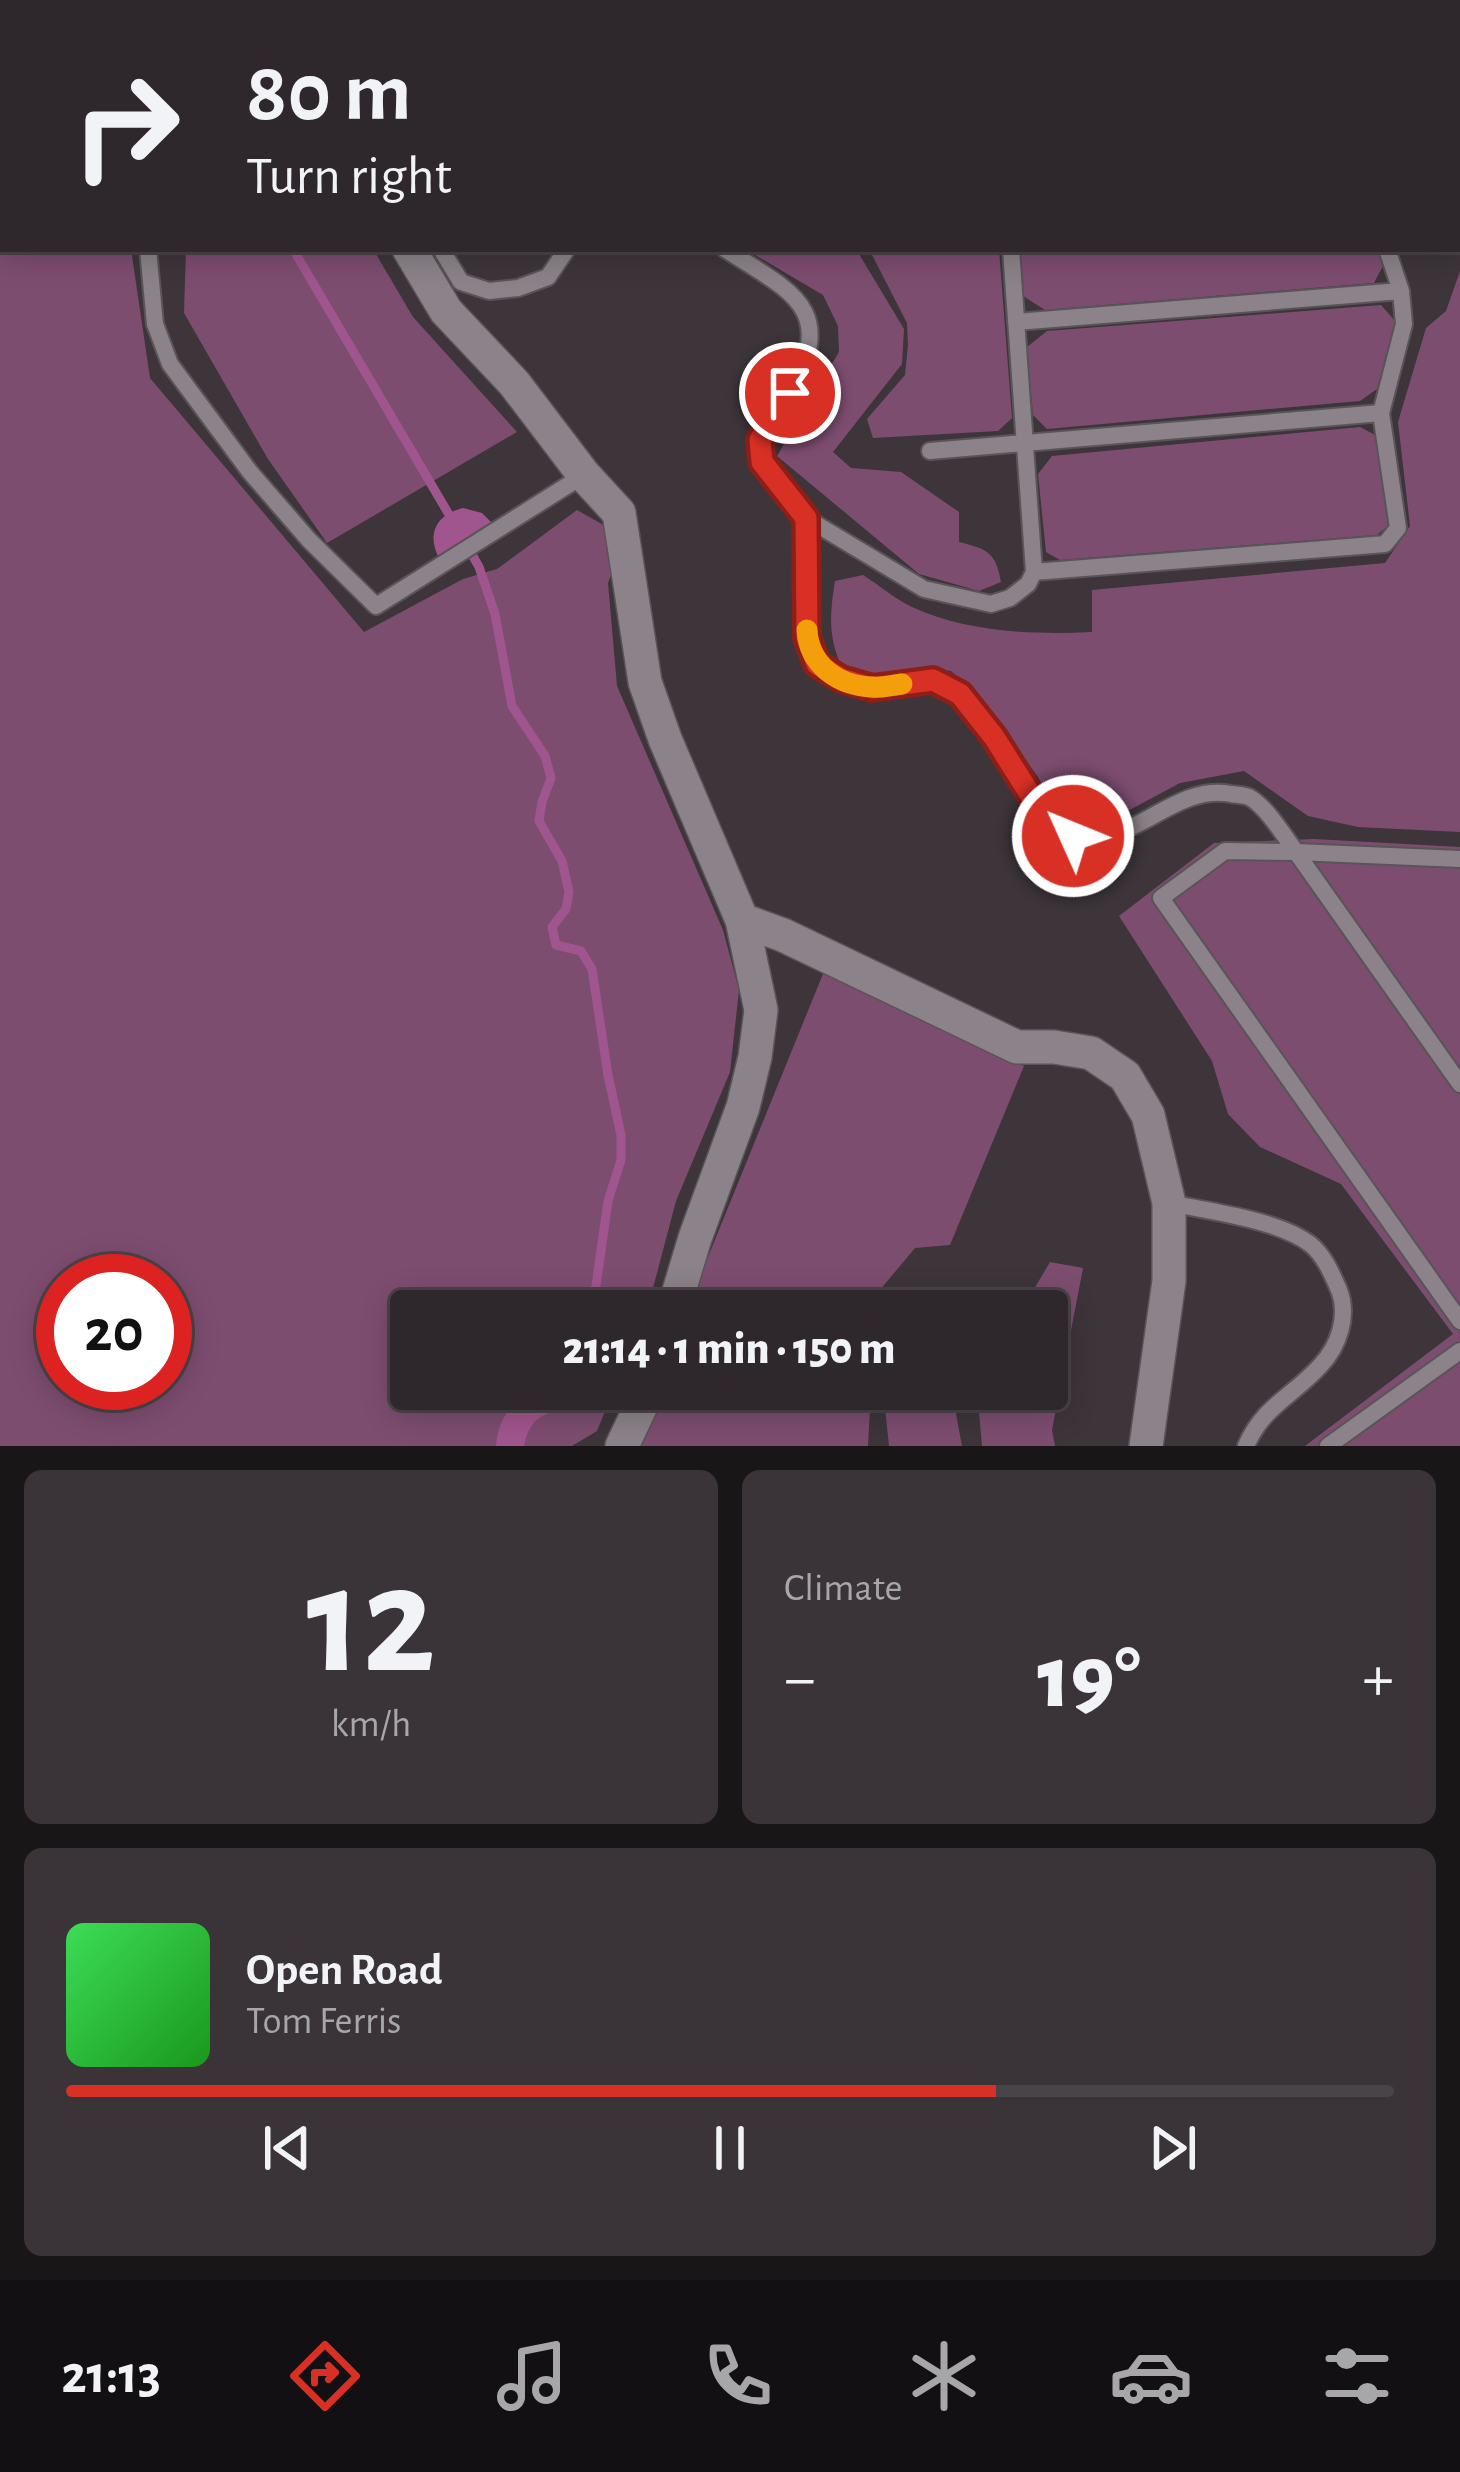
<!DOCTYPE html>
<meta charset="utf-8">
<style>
:root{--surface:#2e282c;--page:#3a3438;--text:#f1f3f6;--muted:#a7a6a9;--line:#494448;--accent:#d93025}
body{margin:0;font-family:"Alegreya Sans",sans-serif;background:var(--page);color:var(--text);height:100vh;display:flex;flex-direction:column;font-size:45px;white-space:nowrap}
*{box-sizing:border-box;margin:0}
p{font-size:39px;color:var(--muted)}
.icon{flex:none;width:66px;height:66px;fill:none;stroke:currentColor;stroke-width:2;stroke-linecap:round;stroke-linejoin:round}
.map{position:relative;height:1446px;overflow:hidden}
.drawer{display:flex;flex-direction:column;gap:24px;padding:24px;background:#191618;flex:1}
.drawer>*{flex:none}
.hud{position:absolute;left:0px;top:0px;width:1461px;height:252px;box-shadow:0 6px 30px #0003,0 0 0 3px var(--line);background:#2e282c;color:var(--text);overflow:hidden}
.speed{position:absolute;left:36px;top:1254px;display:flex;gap:24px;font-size:60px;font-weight:700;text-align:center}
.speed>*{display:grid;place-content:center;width:156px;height:156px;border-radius:50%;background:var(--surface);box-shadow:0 6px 30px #0003,0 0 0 3px var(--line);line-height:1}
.speed .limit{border:18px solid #d22;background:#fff;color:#111}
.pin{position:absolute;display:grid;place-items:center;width:102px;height:102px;color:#fff;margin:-51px;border:6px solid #fff;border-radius:50%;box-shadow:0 3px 12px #0007}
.me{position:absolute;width:132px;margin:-66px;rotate:314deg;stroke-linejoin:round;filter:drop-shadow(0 0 9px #0008)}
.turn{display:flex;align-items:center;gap:42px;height:252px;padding:0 48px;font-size:54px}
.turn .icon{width:156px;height:156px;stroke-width:2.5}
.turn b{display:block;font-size:84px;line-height:102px}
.big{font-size:90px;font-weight:800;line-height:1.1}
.drawer .tile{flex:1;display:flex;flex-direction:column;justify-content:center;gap:18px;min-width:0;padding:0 42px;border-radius:18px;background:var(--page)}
.drawer .dial{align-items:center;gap:0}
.dial b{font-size:156px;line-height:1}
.song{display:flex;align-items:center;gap:36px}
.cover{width:144px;height:144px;border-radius:18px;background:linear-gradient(135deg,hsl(130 70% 55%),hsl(120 70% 35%))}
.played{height:12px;border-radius:6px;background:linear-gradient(90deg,var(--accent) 70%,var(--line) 70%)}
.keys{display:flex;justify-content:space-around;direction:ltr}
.heat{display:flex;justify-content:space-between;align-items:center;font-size:66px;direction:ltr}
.drawer .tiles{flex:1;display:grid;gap:24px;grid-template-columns:1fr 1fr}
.tile:last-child{grid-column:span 2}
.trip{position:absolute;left:390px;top:1290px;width:678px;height:120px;border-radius:12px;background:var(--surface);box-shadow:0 6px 30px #0003,0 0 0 3px var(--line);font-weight:800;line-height:120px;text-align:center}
.tabs{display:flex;height:192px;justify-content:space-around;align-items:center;background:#121012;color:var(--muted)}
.tabs .icon{width:84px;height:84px}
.tabs .on{color:var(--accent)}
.tabs b{font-size:54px;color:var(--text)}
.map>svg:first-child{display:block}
.green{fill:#7d4d70;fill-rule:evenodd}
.water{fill:#a1558e}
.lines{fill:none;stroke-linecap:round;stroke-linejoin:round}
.stream{stroke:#a1558e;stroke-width:9}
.lane-casing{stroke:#595457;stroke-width:20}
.street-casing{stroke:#595457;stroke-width:36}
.lane{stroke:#8b8389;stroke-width:16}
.street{stroke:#8b8389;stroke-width:33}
.route-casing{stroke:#8d1f18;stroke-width:30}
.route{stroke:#d93025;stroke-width:21}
.slow{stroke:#f59e0b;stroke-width:21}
</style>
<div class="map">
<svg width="1460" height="1446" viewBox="0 0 1460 1446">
<rect width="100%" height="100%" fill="#3d353a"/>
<path class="green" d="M291 0H1460V229L1458 3H293Z
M0 3 3 8V249H131L150 378 364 632 463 579 497 569 577 510 607 527 616 562 608 583 617 686 723 930 739 990 730 1072 676 1201 647 1311H411V1389H614L597 1431 572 1446H0ZM63 1281H165V1383H63Z
M186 249H373L413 317 517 432 327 543 268 459 184 313Z
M745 249H856L904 329 902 364 833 452 851 468 901 472 959 512V542C987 549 996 552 1001 582L979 591 919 574 777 456 839 352 838 326 823 295Z
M869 249H999L1012 418 998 431 873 438 867 419 905 375 908 345 907 323Z
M1020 249H1375L1385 262 1374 283 1045 310 1023 296Z
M1460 271V832L1358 827 1308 816 1244 771 1180 783 1107 822 1078 825 1053 806 1038 777 985 704 951 671 919 668 874 678 840 663C828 634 830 612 835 581L863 575C879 585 895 599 912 607 966 632 1033 635 1092 632V590L1385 563 1410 526 1398 422 1426 328 1446 311Z
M1381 305 1395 321 1377 389 1360 401 1047 429 1033 415 1027 347 1047 331Z
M1360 427 1377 436 1389 525 1377 535 1060 560 1046 552 1038 474 1052 456Z
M1314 839 1460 847V1446H1305L1453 1334 1341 1184 1260 1147 1228 1114 1212 1061 1119 916 1214 843Z
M825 969 1024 1066 950 1245 915 1248 874 1297V1311H686Z
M1050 1262 1083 1268 1052 1430 1055 1446H982L977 1389H1047V1311H1021Z
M659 1389H871L868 1446H637Z
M883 1389H941L952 1392 962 1446H889Z"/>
<path class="water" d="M463 508 482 513 492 523 439 558C426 534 437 514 463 508Z
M542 1389H570L574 1392 563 1409C539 1414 529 1422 524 1446H496C499 1413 513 1402 542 1389Z"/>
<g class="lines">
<path class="stream" d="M146 0 148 3
M293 249 451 518
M469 549 479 567 495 614 512 706 545 756 551 778 542 802 539 821 562 861 569 892 566 909 552 927 556 945 581 951 592 969 608 1075 621 1135V1160L608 1201 596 1286 589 1311"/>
<defs>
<path id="lane" d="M21 0 23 3
M148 249 155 324 170 364 250 472 309 540 376 606 584 475
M441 249 461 282 489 291 518 288 548 277 567 249
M725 249C791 292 839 308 789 394 782 407 763 428 760 440 751 475 803 494 806 525 810 559 794 643 820 666 845 688 876 687 906 683 913 682 926 679 933 680 939 681 952 689 957 693 1000 723 1028 825 1078 836 1133 848 1174 783 1231 794 1237 795 1244 795 1249 797 1266 806 1285 837 1296 852L1460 859
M1016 322 1401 291
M930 451 1381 413
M806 518 924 589 991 604 1010 598 1028 584 1034 572 1011 249
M1034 572 1385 544 1398 528 1381 413 1404 324 1401 291 1387 249
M1460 1084 1296 852 1225 851 1161 898 1460 1321
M1169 1203C1208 1211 1279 1220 1310 1244 1324 1255 1332 1274 1339 1290 1349 1316 1339 1346 1320 1366 1293 1396 1263 1406 1246 1446
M1328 1446 1460 1351"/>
<path id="street" d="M267 0 268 3
M409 249 446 311 514 383 584 475 619 513 645 682 665 739 742 920 761 1010 755 1057 743 1107 695 1238 673 1311
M742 920 783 935 1017 1047H1054L1091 1053 1125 1076 1148 1115 1169 1203V1281L1146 1446
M622 1446 649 1389"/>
</defs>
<use href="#lane" class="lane-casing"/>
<use href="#street" class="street-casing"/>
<use href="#lane" class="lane"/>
<use href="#street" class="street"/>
</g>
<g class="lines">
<defs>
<path id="route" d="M790 393 760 440 762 462 806 518 807 638 817 664 841 679 872 688 933 680 960 694 994 737 1042 813 1073 836"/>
</defs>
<use href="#route" class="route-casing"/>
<use href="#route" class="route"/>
<path class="slow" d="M807 630C809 665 838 686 873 687 882 688 893 685 902 684"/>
</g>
</svg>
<div class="speed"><div class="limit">20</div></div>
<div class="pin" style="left:790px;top:393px;background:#d93025"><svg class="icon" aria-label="arrive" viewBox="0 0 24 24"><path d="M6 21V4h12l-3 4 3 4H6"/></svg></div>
<svg class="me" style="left:1073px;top:836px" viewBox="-20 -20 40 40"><circle r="17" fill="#d93025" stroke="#fff" stroke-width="3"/><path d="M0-11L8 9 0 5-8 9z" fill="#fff"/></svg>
<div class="trip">21:14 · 1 min · 150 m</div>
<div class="hud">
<div class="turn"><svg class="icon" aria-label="right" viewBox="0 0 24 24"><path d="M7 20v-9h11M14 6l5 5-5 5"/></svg><div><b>80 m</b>Turn right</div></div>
</div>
</div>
<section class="drawer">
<div class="tiles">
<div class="tile dial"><b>12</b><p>km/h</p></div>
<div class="tile"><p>Climate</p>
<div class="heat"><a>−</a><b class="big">19°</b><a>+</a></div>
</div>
<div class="tile">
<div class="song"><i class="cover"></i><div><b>Open Road</b><p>Tom Ferris</p></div></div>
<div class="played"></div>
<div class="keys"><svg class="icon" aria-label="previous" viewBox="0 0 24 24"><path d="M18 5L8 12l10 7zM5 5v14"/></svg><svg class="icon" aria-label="pause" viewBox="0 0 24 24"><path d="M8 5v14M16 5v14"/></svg><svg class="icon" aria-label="next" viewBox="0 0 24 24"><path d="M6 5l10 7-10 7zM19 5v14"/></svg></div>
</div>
</div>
</section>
<nav class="tabs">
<b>21:13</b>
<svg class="icon on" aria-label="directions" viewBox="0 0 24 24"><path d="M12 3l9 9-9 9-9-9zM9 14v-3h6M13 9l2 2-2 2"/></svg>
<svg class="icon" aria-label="music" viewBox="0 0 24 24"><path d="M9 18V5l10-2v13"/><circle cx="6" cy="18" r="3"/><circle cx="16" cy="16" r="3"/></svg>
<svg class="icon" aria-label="phone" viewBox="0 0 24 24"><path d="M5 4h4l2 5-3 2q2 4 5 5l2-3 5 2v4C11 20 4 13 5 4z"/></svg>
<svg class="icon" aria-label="climate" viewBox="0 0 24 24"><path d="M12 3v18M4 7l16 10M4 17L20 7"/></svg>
<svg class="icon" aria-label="car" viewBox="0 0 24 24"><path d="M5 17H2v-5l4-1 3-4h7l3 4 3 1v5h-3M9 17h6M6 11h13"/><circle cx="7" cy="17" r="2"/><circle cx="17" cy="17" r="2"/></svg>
<svg class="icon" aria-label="filters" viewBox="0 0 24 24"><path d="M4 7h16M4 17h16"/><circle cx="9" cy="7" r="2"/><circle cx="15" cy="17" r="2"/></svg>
</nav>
